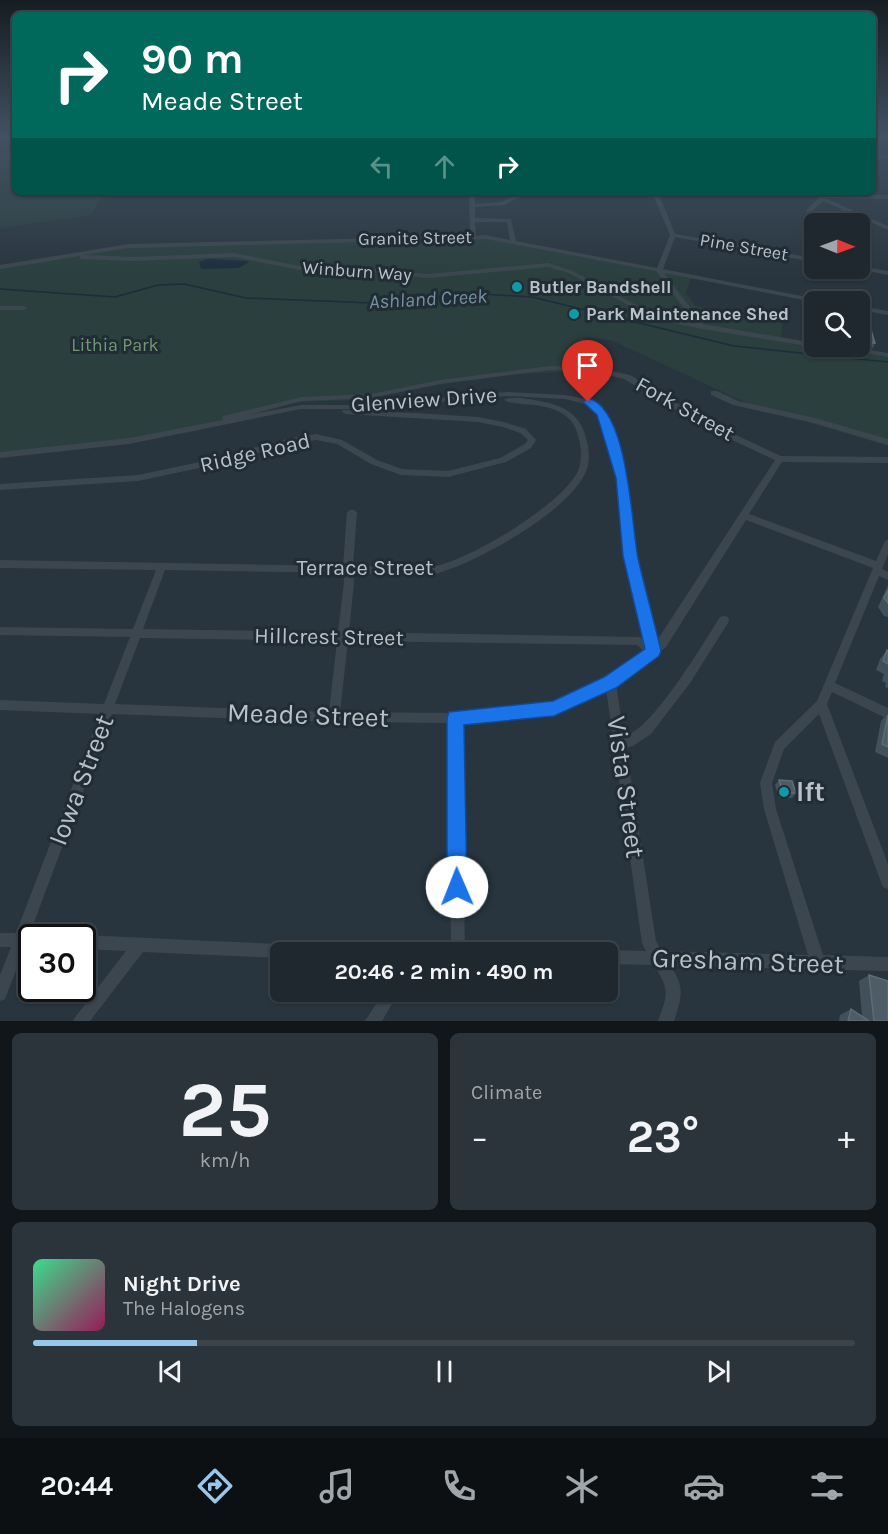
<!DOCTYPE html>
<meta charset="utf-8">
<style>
:root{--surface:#1e282e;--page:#2b343a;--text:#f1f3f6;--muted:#a1a6aa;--line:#3c444a;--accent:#98c7ee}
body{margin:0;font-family:Karla,sans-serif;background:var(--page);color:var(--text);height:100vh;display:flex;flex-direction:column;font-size:22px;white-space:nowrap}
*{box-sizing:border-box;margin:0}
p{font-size:20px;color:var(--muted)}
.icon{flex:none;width:33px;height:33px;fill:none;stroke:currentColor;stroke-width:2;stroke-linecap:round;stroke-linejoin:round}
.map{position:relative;height:1021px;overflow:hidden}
.sheet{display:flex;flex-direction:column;gap:12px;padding:12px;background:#101619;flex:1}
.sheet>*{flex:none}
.top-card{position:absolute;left:12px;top:12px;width:864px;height:183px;border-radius:9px;box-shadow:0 2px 4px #0004,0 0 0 2px var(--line);background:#00695c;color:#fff;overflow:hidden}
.needle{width:39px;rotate:91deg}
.controls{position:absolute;left:804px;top:213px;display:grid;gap:12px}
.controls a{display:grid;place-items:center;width:66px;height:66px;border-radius:9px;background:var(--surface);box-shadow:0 2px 4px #0004,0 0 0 2px var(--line);font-size:30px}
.speed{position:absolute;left:18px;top:924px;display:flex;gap:12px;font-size:30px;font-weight:700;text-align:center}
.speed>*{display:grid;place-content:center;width:78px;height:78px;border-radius:50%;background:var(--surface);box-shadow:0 2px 4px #0004,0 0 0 2px var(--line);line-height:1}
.speed .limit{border:3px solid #111;border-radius:9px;background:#fff;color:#111}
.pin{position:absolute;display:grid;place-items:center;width:51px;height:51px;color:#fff;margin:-62px -26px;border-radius:50% 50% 50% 0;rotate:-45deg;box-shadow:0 0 6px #0007}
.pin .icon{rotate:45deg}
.me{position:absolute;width:66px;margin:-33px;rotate:359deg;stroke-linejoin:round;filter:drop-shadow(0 0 4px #0008)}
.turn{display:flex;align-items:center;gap:21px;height:126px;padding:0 30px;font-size:27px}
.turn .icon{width:78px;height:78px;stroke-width:2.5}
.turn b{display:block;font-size:42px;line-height:51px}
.lanes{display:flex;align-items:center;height:57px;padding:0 30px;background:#0003;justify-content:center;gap:30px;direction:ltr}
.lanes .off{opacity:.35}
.big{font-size:45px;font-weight:700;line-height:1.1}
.sheet .card{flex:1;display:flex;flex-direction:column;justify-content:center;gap:9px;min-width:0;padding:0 21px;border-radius:9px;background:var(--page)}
.sheet .dial{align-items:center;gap:0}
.dial b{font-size:78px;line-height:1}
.song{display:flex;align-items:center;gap:18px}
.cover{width:72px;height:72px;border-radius:9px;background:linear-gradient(135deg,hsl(150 70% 55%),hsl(330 70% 35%))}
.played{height:6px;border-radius:3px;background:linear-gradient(90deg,var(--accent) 20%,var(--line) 20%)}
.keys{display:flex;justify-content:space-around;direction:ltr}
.heat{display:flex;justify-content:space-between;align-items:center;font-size:33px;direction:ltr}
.sheet .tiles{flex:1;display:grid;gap:12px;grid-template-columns:1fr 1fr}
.card:last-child{grid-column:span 2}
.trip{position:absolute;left:270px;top:942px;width:348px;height:60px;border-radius:9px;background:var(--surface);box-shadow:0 2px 4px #0004,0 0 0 2px var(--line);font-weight:700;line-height:60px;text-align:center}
.tab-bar{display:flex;height:96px;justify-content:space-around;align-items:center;background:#0c1012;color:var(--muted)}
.tab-bar .icon{width:42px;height:42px}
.tab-bar .selected{color:var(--accent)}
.tab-bar b{font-size:27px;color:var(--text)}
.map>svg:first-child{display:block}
.green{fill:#2a3f3e}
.water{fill:#1c2e3c}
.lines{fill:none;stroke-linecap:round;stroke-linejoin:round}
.stream{stroke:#1c2e3c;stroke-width:1.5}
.minor{fill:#3c464e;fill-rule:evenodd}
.wall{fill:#41505a}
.building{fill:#4e5c66;stroke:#5e6c76;stroke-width:1.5}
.route{fill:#1a73e8;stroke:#114b97;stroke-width:1.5}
.culture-dot{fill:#0f9aa8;stroke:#212c34;stroke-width:2}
.labels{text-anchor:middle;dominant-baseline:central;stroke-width:6;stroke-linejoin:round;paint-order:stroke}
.far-street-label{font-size:18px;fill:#b8c1c9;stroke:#212c34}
.far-poi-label{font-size:18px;font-weight:bold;fill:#b8c1c9;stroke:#212c34;text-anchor:start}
.far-park-label{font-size:18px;fill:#729875;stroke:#212c34}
.far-water-label{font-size:20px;font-style:italic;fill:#7591a4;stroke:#212c34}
.street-label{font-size:22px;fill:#b8c1c9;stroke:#212c34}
.near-street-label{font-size:27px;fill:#b8c1c9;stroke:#212c34}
.near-poi-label{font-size:27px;font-weight:bold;fill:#b8c1c9;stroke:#212c34;text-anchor:start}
</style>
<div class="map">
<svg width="888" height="1021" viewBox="0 0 888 1021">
<rect width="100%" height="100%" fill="#28353e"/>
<path class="green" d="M0 136H15V192H105L91 215 0 228Z
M472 236 692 277 686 293 696 306 783 323 780 340 888 355V446L753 406 613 341 585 337 593 371 517 374 449 383 359 400 295 402 188 433 0 455V267L113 247Z"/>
<path class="water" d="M209 259 248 261 249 262 239 268 201 269 199 262Z"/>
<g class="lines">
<path class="stream" d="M0 289 115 297 158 285 184 284 246 298 372 303 483 294 532 297 734 346 888 362"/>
<path class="minor" d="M873 140 888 141V143L873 142Z
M873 156H887L888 160 884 158H873Z
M469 192H475V204L501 202 524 192H531L504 205 475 207V218L511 219 516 241 657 268 670 235 653 195 598 194 595 192 888 195V199L825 198 888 226V230L847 211 843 224H837L842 209 823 201 813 210 811 221H807V209L820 197 659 195 675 234 814 258V262L675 237 663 269 827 301 814 302 664 273 703 324 814 343V346H816L814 347 702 329 653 319 569 273 548 267 428 278 375 273H315L234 257 133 261 82 259 80 258V256L0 269V265L129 244 470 236ZM475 222H507L510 240 486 235 476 236ZM486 239 656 271 695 323 657 316 573 271 548 263 428 274 375 269H315L234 253 133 257 83 255 129 248Z
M860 266 888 271V275L858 269Z
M0 306H24L27 308 24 310H0Z
M860 306 888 311V315L860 310Z
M824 346H845L888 353V357Z
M550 366 593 367 630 375 708 422 781 456 888 457V463L782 462 749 514 876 561 885 541 888 539V554L882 569 888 572V580L879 576 835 683 888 708V719L832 692 827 704 888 864V889L883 887 881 882 819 714 784 749 772 783 776 809 823 955 888 957V971L671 966C685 989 682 996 674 1021H658C668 993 670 991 654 965L608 964V952H603L608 950 646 951 642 943 606 689 554 713 461 723 465 952H451L449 723 334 722 112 714 30 933 37 935 38 938H32V947H25L5 999 0 1001V975L11 947H0V933H16L100 714 0 710V700L104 704 130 637 0 635V627L133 629 156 570 0 568V560L343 566 347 512 352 509 357 512 353 566C371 566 390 567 408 567 415 567 424 568 431 567 467 562 563 504 578 471 584 457 580 434 572 422 560 407 539 405 521 404 515 403 509 403 504 400 511 395 535 400 544 402 565 406 581 416 586 438 589 448 590 460 587 469 573 508 490 554 453 568 446 570 438 574 431 575 424 576 415 575 408 574 390 574 372 574 353 573L354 582 349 632 639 637 645 639 625 556 618 478 599 414 585 404 565 399 507 396 361 409H301L129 444 0 458V452L129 438 223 420 222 418 223 416 302 397 371 394 440 380ZM550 370 593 371 624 379 702 426 775 460 656 642 635 556 626 478 607 413 591 400 565 395 507 392 361 405H301L248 415 302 401 371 398 440 384ZM746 520 873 568 817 701 775 742 760 783 764 809 808 955 662 951 656 941 626 748 633 746 651 734 690 683 728 623 729 620 728 617 724 616 720 617C704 642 651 732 624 736L616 684 666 647ZM165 570 343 573 344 582 338 632 143 629ZM140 638 337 641 329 712 115 704ZM348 641 637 645 644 651 606 679 553 703 455 713 340 712Z
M711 391H717L738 401 815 418 888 439V445L814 423 733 405 711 395Z
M343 410 416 413 478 417 504 422 526 429 536 440 531 448 506 462 448 477 401 475 371 464 337 444 316 440 291 444 204 467 138 481 0 490V484L138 475 204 461 291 438 316 434 342 440 377 460 402 469 448 471 500 458 525 444 528 440 520 433 503 427 478 422 346 414 342 412Z
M82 935 300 945 305 947 307 952H280V958L143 952 90 1021H73L76 1016 126 951 82 949V938H77Z
M384 992H399L382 1021H365Z"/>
</g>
<path class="wall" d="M860 329 875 343 873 348 860 346Z
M888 585V617L884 616 878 607Z
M887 650 888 651V688L885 687 886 683 882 681 884 674 876 670 880 659Z
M888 713V758L875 752 881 721Z
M779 780 796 793 792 798H779L775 785Z
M869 975 888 1021H839L840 1015 851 1009 862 1016 859 981Z"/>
<path class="building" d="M860 329 871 330 875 343 860 341Z
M888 590V603L884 598Z
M887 650 888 651V664L883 661Z
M888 715V747L882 744Z
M779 780 792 781 796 793H783Z
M869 975 888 981V1021H874Z
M851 1009 869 1021H848Z"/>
<linearGradient id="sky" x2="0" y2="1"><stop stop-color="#161d22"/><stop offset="0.49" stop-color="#425163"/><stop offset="1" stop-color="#425163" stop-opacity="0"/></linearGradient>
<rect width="888" height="279" fill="url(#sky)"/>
<path class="route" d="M588 398C629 409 631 523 638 558 645 589 654 620 661 651L659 656 616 688 554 716 464 725 467 887 464 894 457 897 450 894 447 887V718L449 712 553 701 604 677 645 649 623 556 616 478 597 415 583 402Z"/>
<g class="culture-dot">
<circle cx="517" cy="287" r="6"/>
<circle cx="574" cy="314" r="6"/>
<circle cx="784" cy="792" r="6"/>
</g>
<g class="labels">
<g class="far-street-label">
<text transform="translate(415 238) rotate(-1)">Granite Street</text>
<text transform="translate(744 247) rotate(10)">Pine Street</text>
<text transform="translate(357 271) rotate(4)">Winburn Way</text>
</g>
<g class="far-poi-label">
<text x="529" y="287">Butler Bandshell</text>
<text x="586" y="314">Park Maintenance Shed</text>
</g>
<g class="far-park-label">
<text x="115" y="345">Lithia Park</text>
</g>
<g class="far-water-label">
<text transform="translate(428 299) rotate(-3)">Ashland Creek</text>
</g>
<g class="street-label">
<text transform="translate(424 400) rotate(-4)">Glenview Drive</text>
<text transform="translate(685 409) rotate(29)">Fork Street</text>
<text transform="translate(255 453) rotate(-13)">Ridge Road</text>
<text x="365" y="568">Terrace Street</text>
<text transform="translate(329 637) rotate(1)">Hillcrest Street</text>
</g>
<g class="near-street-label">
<text transform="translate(308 715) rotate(2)">Meade Street</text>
<text transform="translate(81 780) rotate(-69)">Iowa Street</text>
<text transform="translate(626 787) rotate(82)">Vista Street</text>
<text transform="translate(748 961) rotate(2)">Gresham Street</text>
</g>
<g class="near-poi-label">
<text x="796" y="792">lft</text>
</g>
</g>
</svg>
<div class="controls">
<a><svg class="needle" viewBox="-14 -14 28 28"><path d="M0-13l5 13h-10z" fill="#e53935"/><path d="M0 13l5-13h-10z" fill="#a1a6aa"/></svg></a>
<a><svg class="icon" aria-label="search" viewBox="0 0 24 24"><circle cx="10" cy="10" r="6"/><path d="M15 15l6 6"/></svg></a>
</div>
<div class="speed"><div class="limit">30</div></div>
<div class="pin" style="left:588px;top:402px;background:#d93025"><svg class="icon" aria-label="arrive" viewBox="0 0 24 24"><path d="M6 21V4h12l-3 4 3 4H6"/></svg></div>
<svg class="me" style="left:457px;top:887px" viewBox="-20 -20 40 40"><circle r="19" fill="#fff"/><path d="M0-13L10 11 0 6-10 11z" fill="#1a73e8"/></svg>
<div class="trip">20:46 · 2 min · 490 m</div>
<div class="top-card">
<div class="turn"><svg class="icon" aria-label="right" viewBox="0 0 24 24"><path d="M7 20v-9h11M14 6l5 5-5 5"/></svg><div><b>90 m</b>Meade Street</div></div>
<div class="lanes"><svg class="icon off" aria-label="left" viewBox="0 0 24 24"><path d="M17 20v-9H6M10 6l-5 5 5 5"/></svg><svg class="icon off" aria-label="ahead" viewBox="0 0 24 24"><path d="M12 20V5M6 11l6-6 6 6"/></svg><svg class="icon" aria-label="right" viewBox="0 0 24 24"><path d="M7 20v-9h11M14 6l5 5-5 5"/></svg></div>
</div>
</div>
<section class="sheet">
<div class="tiles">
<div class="card dial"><b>25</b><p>km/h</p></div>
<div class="card"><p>Climate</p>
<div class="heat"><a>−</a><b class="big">23°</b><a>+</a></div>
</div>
<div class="card">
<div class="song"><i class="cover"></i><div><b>Night Drive</b><p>The Halogens</p></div></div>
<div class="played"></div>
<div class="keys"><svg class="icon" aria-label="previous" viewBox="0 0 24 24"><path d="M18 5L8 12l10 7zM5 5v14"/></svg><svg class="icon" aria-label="pause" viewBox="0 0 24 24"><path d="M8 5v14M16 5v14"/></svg><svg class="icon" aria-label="next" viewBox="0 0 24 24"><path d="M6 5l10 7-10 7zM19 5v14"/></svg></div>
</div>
</div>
</section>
<nav class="tab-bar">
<b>20:44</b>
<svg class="icon selected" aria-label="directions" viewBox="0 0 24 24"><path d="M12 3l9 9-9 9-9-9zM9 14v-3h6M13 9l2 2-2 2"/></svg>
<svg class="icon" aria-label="music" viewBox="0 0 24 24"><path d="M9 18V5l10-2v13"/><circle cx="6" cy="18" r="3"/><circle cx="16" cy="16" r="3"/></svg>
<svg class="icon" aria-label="phone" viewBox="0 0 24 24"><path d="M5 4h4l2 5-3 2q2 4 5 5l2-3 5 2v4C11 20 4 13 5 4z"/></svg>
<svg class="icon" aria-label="climate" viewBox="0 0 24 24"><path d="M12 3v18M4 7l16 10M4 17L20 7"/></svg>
<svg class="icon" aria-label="car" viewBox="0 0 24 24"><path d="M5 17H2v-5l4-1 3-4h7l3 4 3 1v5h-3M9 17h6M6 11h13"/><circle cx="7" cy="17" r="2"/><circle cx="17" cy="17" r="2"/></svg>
<svg class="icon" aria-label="filters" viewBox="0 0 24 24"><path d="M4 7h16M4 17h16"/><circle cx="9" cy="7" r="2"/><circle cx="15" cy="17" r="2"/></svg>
</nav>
